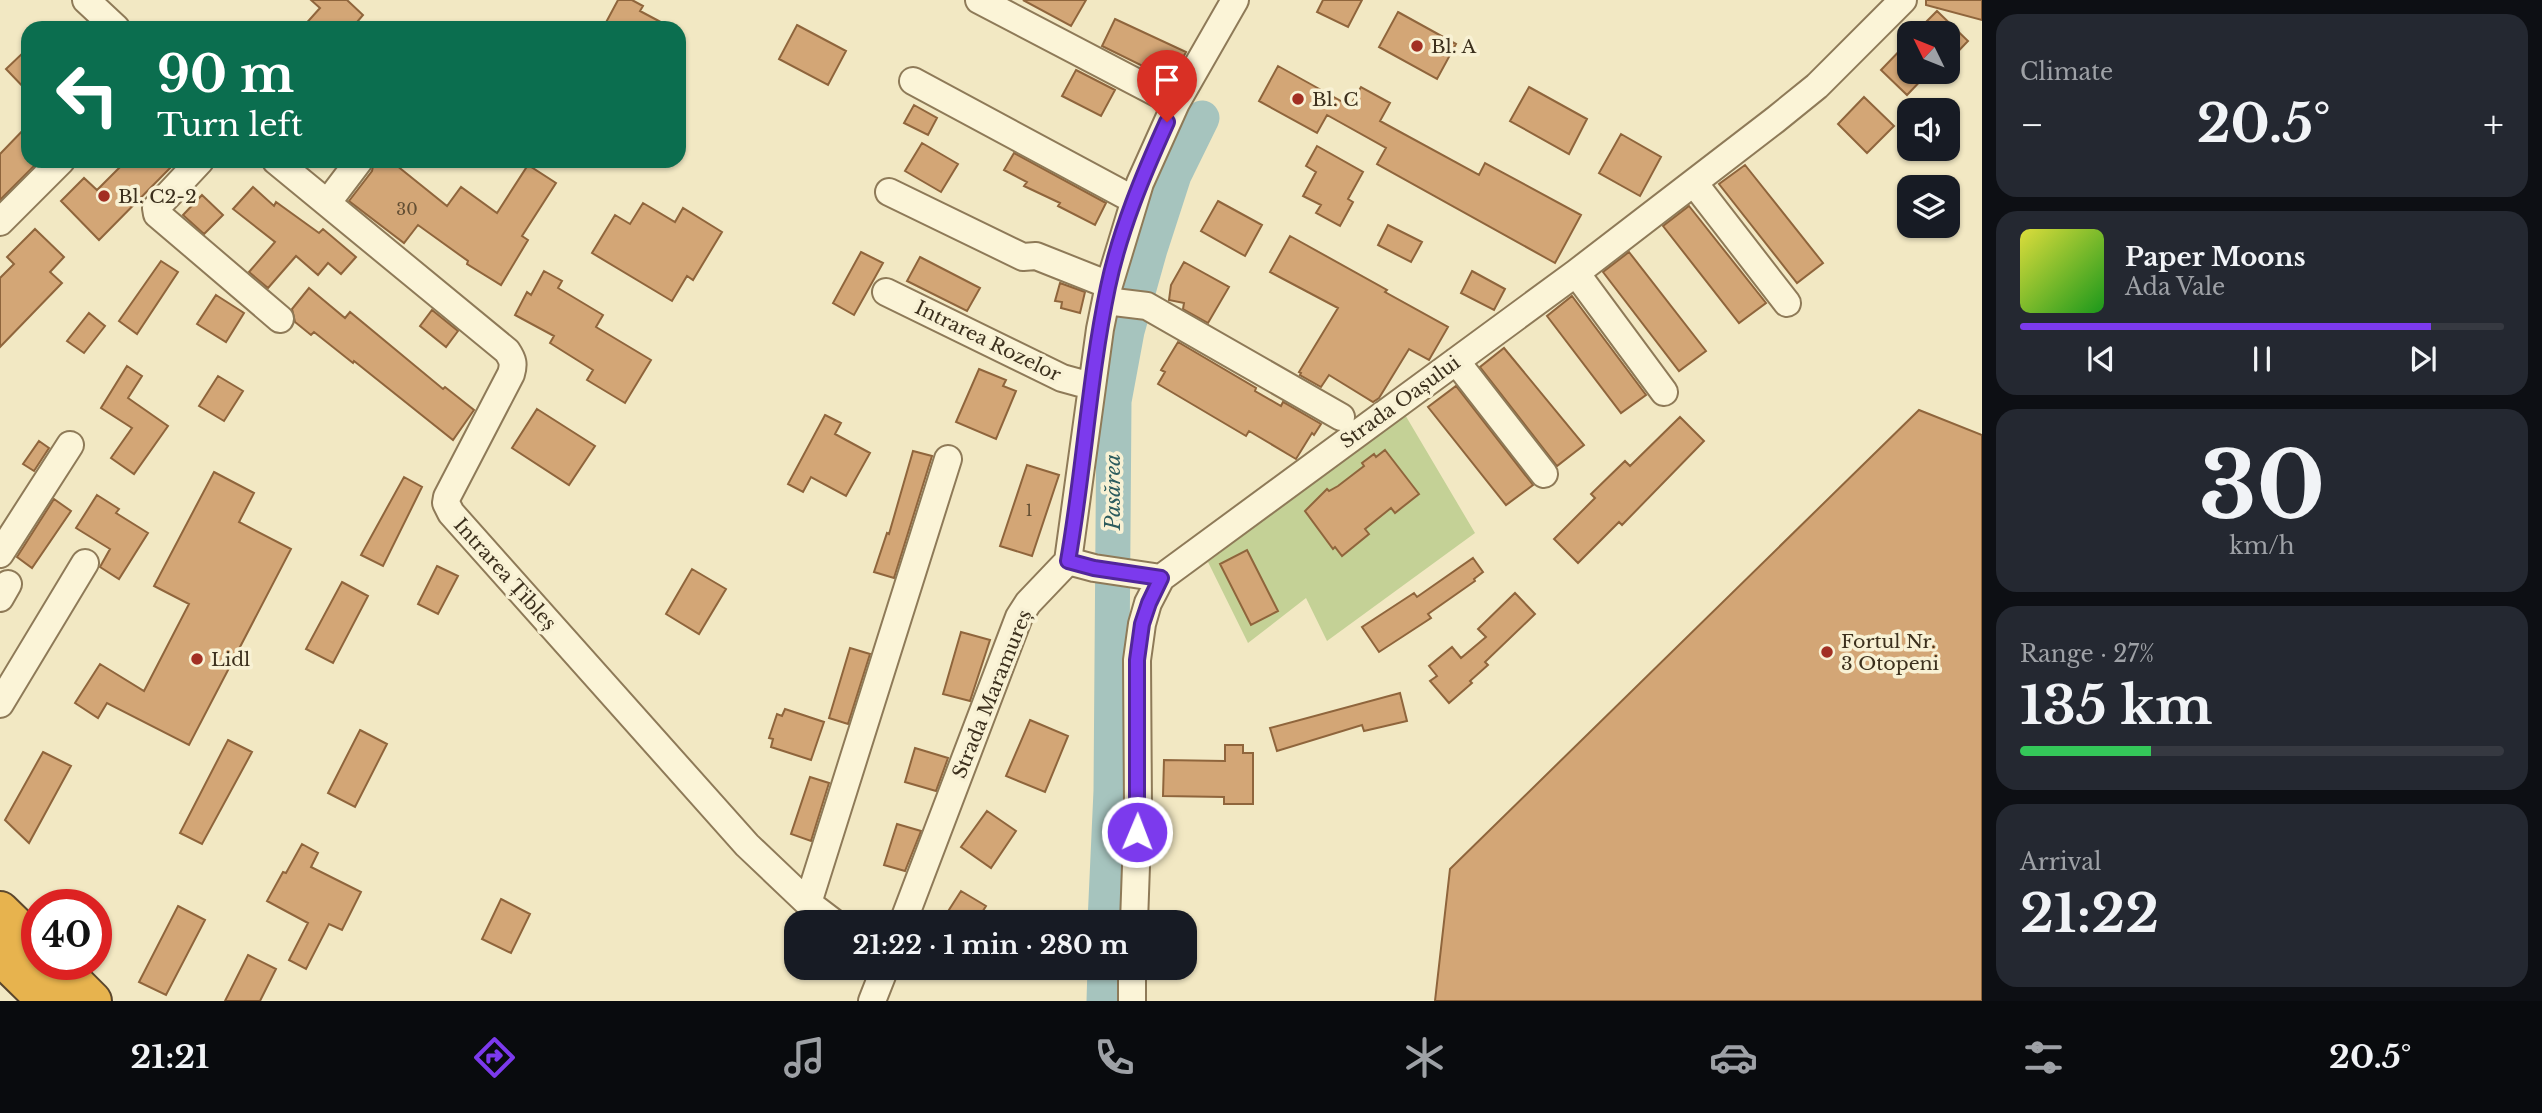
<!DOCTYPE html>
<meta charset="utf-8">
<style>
:root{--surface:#171b24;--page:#242831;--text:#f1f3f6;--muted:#9ea1a6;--line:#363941;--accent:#7c3aed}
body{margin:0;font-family:"Libre Baskerville",serif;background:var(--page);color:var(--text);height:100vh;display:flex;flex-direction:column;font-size:26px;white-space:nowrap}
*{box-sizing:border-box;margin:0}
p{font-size:23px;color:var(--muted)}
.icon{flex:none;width:38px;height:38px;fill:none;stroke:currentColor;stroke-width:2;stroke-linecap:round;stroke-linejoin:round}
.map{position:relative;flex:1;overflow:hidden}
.details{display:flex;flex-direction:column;gap:14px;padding:14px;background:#0d0f14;width:560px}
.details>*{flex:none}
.hud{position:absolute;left:21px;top:21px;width:665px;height:147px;border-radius:21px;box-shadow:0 2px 5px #0004;background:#0b6e4f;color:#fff;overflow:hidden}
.needle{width:46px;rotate:313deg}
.tools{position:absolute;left:1897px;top:21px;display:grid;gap:14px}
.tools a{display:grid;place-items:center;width:63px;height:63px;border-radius:14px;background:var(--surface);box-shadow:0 2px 5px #0004;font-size:35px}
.speed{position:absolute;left:21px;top:889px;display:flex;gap:14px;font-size:35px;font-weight:700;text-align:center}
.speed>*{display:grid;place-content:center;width:91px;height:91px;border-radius:50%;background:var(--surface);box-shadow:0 2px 5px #0004;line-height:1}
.speed .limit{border:10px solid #d22;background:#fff;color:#111}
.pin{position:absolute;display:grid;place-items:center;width:60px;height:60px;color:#fff;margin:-72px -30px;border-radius:50% 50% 50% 0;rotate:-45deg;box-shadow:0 0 7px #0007}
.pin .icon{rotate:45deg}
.me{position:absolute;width:77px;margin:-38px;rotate:1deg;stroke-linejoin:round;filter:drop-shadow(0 0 5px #0008)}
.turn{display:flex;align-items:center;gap:24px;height:147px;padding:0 21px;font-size:32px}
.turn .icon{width:91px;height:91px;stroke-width:2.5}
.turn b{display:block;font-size:49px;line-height:60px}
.big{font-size:52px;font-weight:800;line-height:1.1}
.details .card{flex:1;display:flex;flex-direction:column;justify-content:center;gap:10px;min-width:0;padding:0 24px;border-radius:21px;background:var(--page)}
.details .dial{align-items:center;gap:0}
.dial b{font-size:91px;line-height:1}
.song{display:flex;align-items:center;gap:21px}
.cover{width:84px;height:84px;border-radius:10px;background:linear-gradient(135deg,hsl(60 70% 55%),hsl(120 70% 35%))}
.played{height:7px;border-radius:4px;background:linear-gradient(90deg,var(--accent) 85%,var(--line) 85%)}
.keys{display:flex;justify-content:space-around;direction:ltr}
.heat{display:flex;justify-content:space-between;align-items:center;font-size:38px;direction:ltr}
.charge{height:10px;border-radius:5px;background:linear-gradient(90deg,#34c759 27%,var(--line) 0)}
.trip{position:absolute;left:784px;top:910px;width:413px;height:70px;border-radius:21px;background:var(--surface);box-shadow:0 2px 5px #0004;font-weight:800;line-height:70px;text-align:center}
.menu{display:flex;height:112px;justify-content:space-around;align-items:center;background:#090b0e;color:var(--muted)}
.menu .icon{width:49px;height:49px}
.menu .current{color:var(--accent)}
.menu b{font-size:32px;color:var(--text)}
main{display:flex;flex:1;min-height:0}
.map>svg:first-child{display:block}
.green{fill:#c4d196}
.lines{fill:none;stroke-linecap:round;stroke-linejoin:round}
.river{stroke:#a6c4be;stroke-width:35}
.building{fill:#d3a676;stroke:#8f653c;stroke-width:2}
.minor-casing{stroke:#8e7a58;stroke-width:30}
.highway-casing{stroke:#5b472d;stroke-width:42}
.minor{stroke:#fbf4d7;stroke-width:26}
.highway{stroke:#e7b34e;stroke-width:38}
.route-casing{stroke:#51269a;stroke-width:18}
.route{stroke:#7c3aed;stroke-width:12}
.poi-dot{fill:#a22f23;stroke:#f8f1d4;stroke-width:2.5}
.labels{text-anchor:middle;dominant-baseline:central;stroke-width:7;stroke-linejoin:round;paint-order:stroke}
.number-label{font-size:16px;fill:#624e33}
.poi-label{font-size:19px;fill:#3c301d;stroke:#f8f1d4;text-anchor:start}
.street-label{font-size:19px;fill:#3c301d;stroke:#f8f1d4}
.water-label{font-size:21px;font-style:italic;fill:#2b5b5d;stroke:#f8f1d4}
</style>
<main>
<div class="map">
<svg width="1982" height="1001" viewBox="0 0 1982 1001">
<rect width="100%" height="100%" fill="#f2e8c3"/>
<path class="green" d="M1404 413 1475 533 1327 641 1306 598 1248 643 1208 562Z"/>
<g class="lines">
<path class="river" d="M1105 922 1111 791 1114 401 1127 331 1150 249 1174 175 1202 118
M1104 1001 1105 968"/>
</g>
<path class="building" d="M311 0H347L363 15 352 28H302L320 8Z
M618 0H632L643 6 640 11 672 28H603Z
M1023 0H1086L1071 26Z
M1323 0H1362L1348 27 1317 12Z
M1926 0H1982V20L1926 5Z
M1937 11 1968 41 1948 62V33H1915Z
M1398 12 1456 44 1437 79 1379 47Z
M1115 19 1186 52 1171 80 1102 46Z
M797 25 846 51 828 85 779 59Z
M1909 41V72H1929L1907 95 1881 70Z
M28 48V92L6 69Z
M1278 66 1350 106 1361 87 1390 103 1380 121 1479 175 1485 163 1581 215 1555 263 1377 164 1386 148 1327 115 1317 133 1259 101Z
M1076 70 1115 90 1101 116 1062 96Z
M1529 87 1587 119 1569 154 1510 121Z
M1864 97 1894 126 1867 153 1838 124Z
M914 105 937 118 928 135 904 123Z
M28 125V161H39L0 200V154Z
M1621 134 1661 157 1640 196 1599 173Z
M922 143 958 164 941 192 905 171Z
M1317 146 1363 172 1348 199 1353 202 1340 226 1316 213 1321 205 1303 196 1316 172 1306 166Z
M1014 153 1106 203 1095 225 1058 206 1060 203 1024 186 1027 182 1004 170Z
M126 161H177L99 240 61 201 84 178 97 190Z
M374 161H391L447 206 461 187 497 213 528 165 556 183 522 236 528 240 501 285 467 264 468 261 418 225 404 243 349 201 372 171Z
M1745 165 1823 263 1797 283 1719 184Z
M253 187 274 206 276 202 319 233 323 229 356 257 341 274 328 263 318 275 296 256 268 288 249 272 275 242 233 209Z
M202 195 223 215 204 234 183 215Z
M1218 201 1262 225 1245 256 1201 231Z
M643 203 675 222 683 208 722 232 693 280 687 276 672 301 592 253 615 215 630 224Z
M1689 206 1766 303 1739 323 1663 226Z
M1388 225 1422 242 1411 262 1378 245Z
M35 229 64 257 50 272 62 283 0 347V278L14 264 7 257Z
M1290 236 1387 290 1385 292 1448 327 1429 360 1409 349 1379 398 1373 402 1329 375 1321 387 1300 375 1301 373 1299 372 1338 308 1270 272Z
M861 252 883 263 854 315 833 303Z
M1629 252 1706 351 1679 371 1603 272Z
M920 257 980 288 967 311 907 281Z
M161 261 178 272 137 334 119 321Z
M1184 262 1229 287 1208 323 1183 309 1184 303 1169 300 1171 285Z
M544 271 562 281 558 288 603 315 596 327 651 360 625 403 587 380 593 370 550 343 554 336 515 315 527 292 531 295Z
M1472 271 1505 289 1494 310 1461 293Z
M1060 283 1085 292 1080 313 1061 308 1062 302 1055 301Z
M309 288 345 318 350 312 443 389 445 387 474 410 453 440 354 361 353 363 314 332 311 335 295 322 292 309Z
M216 295 244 313 226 342 197 324Z
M1572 296 1646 395 1621 413 1547 316Z
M432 310 458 331 446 347 420 326Z
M89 313 105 326 84 353 67 341Z
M1178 342 1256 388 1255 391 1281 406 1283 402 1321 424 1314 435 1312 433 1296 459 1249 431 1246 436 1158 384 1165 372 1161 370Z
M1504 348 1584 445 1557 466 1480 367Z
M127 366 142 376 128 398 168 426 134 474 111 458 132 428 101 408Z
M979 369 1006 380 1003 386 1016 391 996 439 956 422Z
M218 376 243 391 224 421 199 406Z
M1456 386 1533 485 1506 505 1428 407Z
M537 409 595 446 569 485 512 448Z
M1919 410 1982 435V1001H1435L1450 869Z
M825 415 841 423 835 434 870 453 846 496 811 477 803 492 788 484Z
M1680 417 1704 441 1622 525 1619 522 1578 563 1554 539 1595 498 1591 494 1625 461 1630 466Z
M39 441 49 448 34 471 23 464Z
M1385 450 1419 494 1395 513 1391 508 1365 529 1369 534 1342 556 1335 547 1333 549 1305 511 1327 489 1329 491 1338 486 1364 466 1362 463 1374 454 1376 457Z
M913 451 932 456 894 578 874 572 887 533 889 534Z
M1027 465 1059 475 1032 556 1000 546Z
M214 472 254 493 239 522 291 549 189 745 107 703 98 718 75 703 100 664 144 691 189 604 154 586Z
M404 477 422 487 383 566 361 555Z
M97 495 119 509 116 513 148 533 119 579 100 567 110 549 76 528Z
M54 499 71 511 32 568 17 557Z
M1247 550 1278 611 1251 625 1220 564Z
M1473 558 1483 572 1474 579 1475 581 1428 614 1431 618 1379 652 1362 627 1414 593 1417 597Z
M437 566 458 576 438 614 418 604Z
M692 569 726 589 699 634 666 614Z
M342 582 368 596 333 663 306 649Z
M1515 593 1535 614 1485 662 1488 665 1470 681 1472 683 1449 703 1430 681 1437 676 1429 666 1452 647 1461 658 1486 637 1478 629Z
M961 632 990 640 970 701 943 694Z
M850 648 870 654 848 724 829 718Z
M1400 693 1407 721 1364 731 1362 725 1277 751 1270 728Z
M785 709 824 722 811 760 771 747 773 739 769 738 777 714 782 716Z
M1030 720 1068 736 1045 792 1006 776Z
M360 730 387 744 355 807 328 793Z
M228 740 252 752 202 844 180 833Z
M1225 745H1243V753H1253V804H1224V797L1163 796 1164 760 1225 761Z
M915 748 948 758 936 791 905 782Z
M43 752 71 766 29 843 5 820Z
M810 777 829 783 811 841 791 834Z
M987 811 1016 831 991 868 961 847Z
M897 824 921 831 905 871 884 865Z
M302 844 318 853 311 867 361 892 342 930 329 924 306 969 289 960 308 923 267 901 283 872 286 873Z
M961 891 986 906 976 922H961L947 913Z
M501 899 530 914 511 953 482 939Z
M178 906 205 920 166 995 139 982Z
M248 955 276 969 260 1001H225Z"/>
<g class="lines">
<defs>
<path id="minor" d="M86 0 116 28
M979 0 1176 103
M913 81 1134 200
M200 161 156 208 157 214 280 319
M276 161 507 351C513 360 514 364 511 374L447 497 446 503 451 513 747 845 808 903 833 922
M1694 183 1787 303
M889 192 1023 257 1036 256 1109 285
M328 202 359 161
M0 222 61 161
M1576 273 1664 392
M886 292 1062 378 1091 386
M1106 301 1147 306 1341 417
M1456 361 1544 474
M0 554 70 445
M1068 561 1094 568 1161 578
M0 598 8 584
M0 704 85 563
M808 903 948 459
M903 922 1019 617 1028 603 1068 561 1100 329 1109 285 1140 183 1176 103 1235 0
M1134 922 1138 809 1137 660 1142 624 1148 603 1161 578 1576 273 1775 120 1817 86 1903 0
M872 1001 885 968
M1132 1001V968"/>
<path id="highway" d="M0 911 37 947
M0 955 47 1001
M55 964 92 1001"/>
</defs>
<use href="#minor" class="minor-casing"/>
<use href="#highway" class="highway-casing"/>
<use href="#minor" class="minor"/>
<use href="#highway" class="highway"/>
</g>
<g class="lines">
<defs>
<path id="route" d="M1137 832V660L1142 624 1149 603 1161 578 1094 568 1068 561C1084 470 1089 378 1108 287 1120 230 1143 175 1167 122"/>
</defs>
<use href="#route" class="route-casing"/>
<use href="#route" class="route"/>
</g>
<g class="poi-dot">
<circle cx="1417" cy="46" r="7"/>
<circle cx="1298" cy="99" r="7"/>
<circle cx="104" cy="196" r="7"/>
<circle cx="1827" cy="652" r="7"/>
<circle cx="197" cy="659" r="7"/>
</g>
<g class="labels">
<g class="number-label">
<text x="407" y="209">30</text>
<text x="1029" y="510">1</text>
</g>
<g class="poi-label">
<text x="1431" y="46">Bl. A</text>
<text x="1312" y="99">Bl. C</text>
<text x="118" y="196">Bl. C2-2</text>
<text x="1841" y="641">Fortul Nr.<tspan x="1841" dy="22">3 Otopeni</tspan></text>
<text x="211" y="659">Lidl</text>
</g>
<g class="street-label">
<text transform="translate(988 341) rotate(26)">Intrarea Rozelor</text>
<text transform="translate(1400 402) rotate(-36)">Strada Oașului</text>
<text transform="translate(505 574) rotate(48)">Intrarea Țibleș</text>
<text transform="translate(992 694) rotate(-68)">Strada Maramureș</text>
</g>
<g class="water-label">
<text transform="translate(1113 492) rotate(-90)">Pasărea</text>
</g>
</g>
</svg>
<div class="tools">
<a><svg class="needle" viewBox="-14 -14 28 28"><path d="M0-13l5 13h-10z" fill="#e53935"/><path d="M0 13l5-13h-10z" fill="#9ea1a6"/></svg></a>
<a><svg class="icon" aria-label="sound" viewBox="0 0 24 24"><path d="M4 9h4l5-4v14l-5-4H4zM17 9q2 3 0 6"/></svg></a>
<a><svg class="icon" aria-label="layers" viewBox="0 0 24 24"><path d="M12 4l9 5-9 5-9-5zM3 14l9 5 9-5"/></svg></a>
</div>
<div class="speed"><div class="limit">40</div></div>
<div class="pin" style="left:1167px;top:122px;background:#d93025"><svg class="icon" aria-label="arrive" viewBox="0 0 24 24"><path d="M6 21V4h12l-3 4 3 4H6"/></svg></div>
<svg class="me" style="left:1137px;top:832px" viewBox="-20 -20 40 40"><circle r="17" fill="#7c3aed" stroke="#fff" stroke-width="3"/><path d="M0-11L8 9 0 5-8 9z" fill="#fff"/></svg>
<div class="trip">21:22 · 1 min · 280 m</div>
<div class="hud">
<div class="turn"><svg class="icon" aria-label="left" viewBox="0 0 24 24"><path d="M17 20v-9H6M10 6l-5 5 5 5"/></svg><div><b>90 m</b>Turn left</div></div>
</div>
</div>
<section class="details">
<div class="card"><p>Climate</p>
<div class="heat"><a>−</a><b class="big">20.5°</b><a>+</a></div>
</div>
<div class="card">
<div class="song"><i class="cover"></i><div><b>Paper Moons</b><p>Ada Vale</p></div></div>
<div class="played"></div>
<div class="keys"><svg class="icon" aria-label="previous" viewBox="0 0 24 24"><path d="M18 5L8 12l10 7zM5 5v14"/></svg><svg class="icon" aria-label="pause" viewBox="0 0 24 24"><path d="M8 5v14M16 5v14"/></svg><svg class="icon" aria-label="next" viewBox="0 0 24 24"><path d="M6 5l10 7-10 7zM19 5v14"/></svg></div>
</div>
<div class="card dial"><b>30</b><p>km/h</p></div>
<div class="card"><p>Range · 27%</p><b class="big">135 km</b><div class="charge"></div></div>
<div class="card"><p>Arrival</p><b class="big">21:22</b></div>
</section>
</main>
<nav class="menu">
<b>21:21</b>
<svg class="icon current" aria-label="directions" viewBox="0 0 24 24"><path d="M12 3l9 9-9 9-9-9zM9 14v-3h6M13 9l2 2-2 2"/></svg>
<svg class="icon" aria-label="music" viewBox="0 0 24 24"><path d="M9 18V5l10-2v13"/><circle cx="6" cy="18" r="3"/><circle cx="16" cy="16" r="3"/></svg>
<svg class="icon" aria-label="phone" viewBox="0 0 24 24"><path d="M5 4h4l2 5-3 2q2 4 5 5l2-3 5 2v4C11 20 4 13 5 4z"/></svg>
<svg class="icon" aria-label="climate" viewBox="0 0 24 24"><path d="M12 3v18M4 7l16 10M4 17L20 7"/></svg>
<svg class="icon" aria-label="car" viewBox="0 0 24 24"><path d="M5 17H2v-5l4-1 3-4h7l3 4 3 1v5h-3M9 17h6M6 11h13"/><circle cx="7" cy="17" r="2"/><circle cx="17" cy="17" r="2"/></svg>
<svg class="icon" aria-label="filters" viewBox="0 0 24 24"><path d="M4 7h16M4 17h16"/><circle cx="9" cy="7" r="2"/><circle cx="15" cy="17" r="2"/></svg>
<b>20.5°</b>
</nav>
